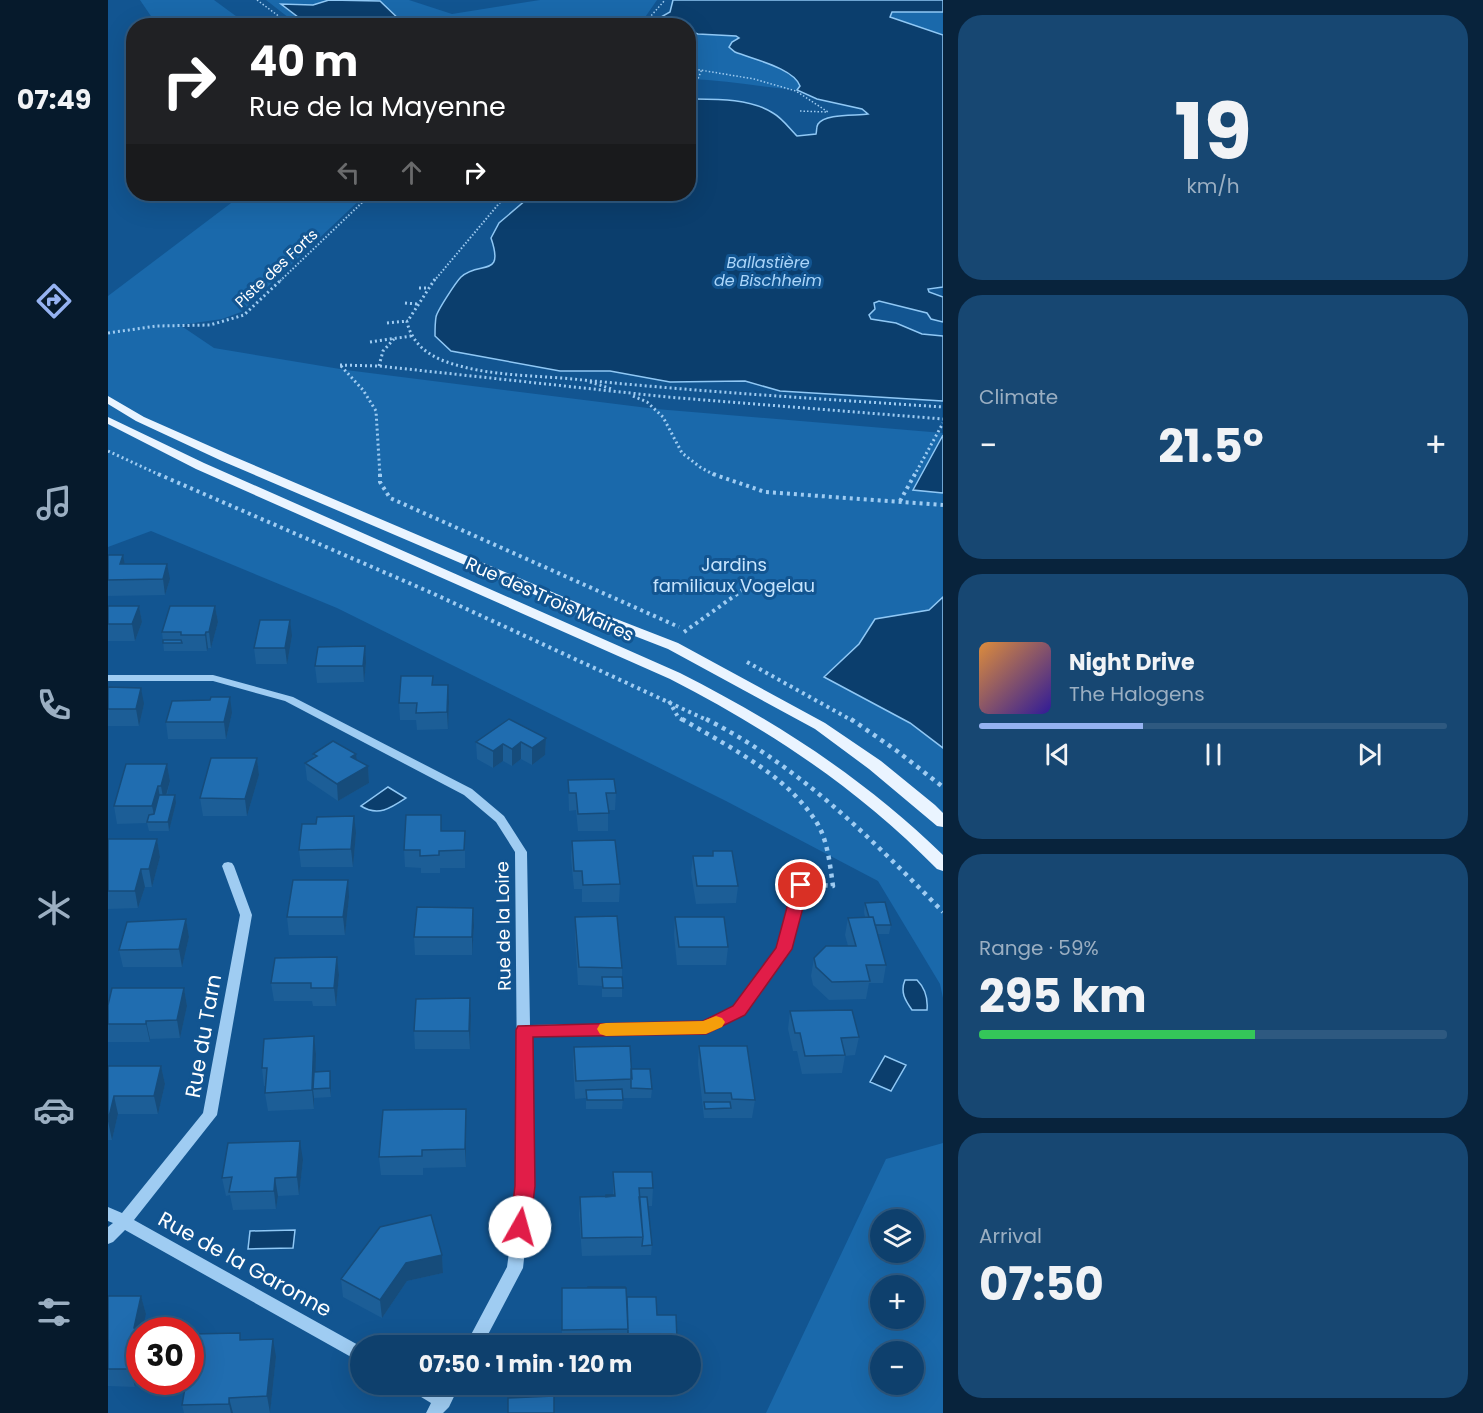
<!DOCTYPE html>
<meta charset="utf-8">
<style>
:root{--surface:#0e406d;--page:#174772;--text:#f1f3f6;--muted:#9bafc2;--line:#2e5980;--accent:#95b2f1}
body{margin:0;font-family:Poppins,sans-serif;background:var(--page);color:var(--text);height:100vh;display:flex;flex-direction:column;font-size:22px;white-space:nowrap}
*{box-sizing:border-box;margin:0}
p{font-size:20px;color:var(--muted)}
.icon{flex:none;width:33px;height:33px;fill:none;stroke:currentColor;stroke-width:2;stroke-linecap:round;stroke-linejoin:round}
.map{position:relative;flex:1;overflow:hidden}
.side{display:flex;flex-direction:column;gap:15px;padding:15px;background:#08233c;width:540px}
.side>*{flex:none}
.banner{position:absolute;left:18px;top:18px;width:570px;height:183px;border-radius:24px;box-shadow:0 6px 24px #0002,0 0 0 2px var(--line);background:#202124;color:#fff;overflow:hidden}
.fabs{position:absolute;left:762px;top:1209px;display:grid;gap:12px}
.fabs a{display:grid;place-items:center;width:54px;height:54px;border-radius:50%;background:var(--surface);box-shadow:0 6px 24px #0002,0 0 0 2px var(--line);font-size:30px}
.speed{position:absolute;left:18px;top:1317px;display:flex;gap:12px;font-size:30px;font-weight:700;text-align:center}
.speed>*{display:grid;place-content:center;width:78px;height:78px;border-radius:50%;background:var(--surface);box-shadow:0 6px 24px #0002,0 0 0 2px var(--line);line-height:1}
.speed .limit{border:9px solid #d22;background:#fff;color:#111}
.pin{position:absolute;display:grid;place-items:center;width:51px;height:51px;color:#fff;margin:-26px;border:3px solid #fff;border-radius:50%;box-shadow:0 2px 6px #0007}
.me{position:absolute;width:66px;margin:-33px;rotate:7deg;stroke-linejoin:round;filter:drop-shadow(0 0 4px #0008)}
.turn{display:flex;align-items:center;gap:21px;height:126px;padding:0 24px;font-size:27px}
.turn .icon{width:78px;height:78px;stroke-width:2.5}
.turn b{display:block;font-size:42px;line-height:51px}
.lanes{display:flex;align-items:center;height:57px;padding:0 24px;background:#0003;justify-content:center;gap:30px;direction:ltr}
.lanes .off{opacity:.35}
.big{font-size:45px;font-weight:700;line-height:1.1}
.side .widget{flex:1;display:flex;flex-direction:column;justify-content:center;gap:9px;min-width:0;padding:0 21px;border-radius:24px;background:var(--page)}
.side .dial{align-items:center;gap:0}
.dial b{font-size:78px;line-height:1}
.song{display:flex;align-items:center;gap:18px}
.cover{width:72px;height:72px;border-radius:9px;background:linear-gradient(135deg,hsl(30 70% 55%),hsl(250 70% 35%))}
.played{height:6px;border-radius:3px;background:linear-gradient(90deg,var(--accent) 35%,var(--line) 35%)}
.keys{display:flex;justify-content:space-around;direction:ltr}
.heat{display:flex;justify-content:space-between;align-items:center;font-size:33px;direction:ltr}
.charge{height:9px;border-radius:4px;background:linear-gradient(90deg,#34c759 59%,var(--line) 0)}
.trip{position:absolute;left:242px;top:1335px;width:351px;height:60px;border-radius:30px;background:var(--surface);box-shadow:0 6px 24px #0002,0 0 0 2px var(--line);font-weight:700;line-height:60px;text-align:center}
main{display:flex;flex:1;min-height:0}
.menu{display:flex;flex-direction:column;width:108px;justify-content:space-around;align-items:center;background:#061a2c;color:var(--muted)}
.menu .icon{width:42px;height:42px}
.menu .on{color:var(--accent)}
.menu b{font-size:27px;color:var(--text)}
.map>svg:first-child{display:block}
.green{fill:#1a69ab;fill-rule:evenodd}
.water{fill:#0b3e6d;stroke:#90c8f5;stroke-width:1.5}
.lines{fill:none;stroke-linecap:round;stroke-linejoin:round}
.path-far4{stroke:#9fccf2;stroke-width:1.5;stroke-dasharray:1.5 2;stroke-linecap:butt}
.path-far3{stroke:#9fccf2;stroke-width:2;stroke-dasharray:1.5 2;stroke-linecap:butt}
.path-far2{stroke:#9fccf2;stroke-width:3;stroke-dasharray:2 3;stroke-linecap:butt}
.path-far1{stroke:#9fccf2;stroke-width:4;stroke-dasharray:3 4;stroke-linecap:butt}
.path{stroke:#9fccf2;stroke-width:4.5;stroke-dasharray:4 5;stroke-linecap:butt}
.minor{fill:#9fccf2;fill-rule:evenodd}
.major{fill:#eaf4ff;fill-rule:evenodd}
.wall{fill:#1c5e97}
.shaded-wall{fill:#164c7b}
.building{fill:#206db0;stroke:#164c7b;stroke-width:1.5}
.route{fill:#e11d48;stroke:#92132f;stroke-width:1.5}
.slow{fill:#f59e0b}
.labels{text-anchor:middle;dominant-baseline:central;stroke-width:6;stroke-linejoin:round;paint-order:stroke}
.far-street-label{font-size:15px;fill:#fff;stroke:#125591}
.far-water-label{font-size:16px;font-style:italic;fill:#abd5f9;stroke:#125591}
.park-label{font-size:18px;fill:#c6e4fd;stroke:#125591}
.street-label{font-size:18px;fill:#fff;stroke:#125591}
.near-street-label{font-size:21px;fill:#fff;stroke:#125591}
</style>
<main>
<nav class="menu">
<b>07:49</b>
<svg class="icon on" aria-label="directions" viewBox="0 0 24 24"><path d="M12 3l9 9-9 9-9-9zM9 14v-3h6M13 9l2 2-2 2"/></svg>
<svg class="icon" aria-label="music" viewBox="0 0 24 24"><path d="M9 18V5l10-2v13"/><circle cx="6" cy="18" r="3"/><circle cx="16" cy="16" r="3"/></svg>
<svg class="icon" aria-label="phone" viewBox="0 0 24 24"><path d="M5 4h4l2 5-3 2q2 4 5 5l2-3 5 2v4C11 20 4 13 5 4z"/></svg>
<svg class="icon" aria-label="climate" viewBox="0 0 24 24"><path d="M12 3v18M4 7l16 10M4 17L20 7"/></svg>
<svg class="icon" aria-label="car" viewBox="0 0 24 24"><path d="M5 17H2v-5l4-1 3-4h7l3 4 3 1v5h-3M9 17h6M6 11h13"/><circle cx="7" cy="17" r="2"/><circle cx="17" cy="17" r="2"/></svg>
<svg class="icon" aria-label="filters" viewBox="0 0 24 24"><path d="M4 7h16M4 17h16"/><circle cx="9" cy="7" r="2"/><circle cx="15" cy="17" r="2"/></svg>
</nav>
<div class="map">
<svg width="835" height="1413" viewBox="0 0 835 1413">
<rect width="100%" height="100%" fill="#125591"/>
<path class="green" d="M32 0H106L136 22 137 25H49Z
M158 0H301L344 14 432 0H549L531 26 190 25Z
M799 11 835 12V35L782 18 784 12Z
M580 31 590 34 628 36 632 38 627 52C644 59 686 68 692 86L689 90C653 87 617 80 581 79Z
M135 194H258L133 312 114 319 72 325 106 348 238 370 548 409 835 433 805 490 835 493V998L832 984 770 881 618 801 229 608 43 531 0 547V296Z
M835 1143V1413H658L778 1159ZM772 1220H806V1252H772ZM772 1286H806V1318H772ZM772 1352H806V1384H772Z"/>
<path class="water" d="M221 0 272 1 295 23 266 25 255 17H190L173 4 205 5Z
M565 0H835V12H784L782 17 835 35V287L820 289 821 292 835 297V322L823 319 819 313 771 301 766 303 767 309 761 315 763 319 788 323 814 334 835 336V401L672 391 637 381 562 382 502 371H452L343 351 327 336C327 330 327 323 328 317 329 311 348 282 353 277 371 260 397 279 383 238L391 223 425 194H580L581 99C607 99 642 98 665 113 674 118 682 129 689 136L708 134C709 131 708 127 710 124 717 113 749 116 760 114L754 109 709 99 689 90 692 86C686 68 644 59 627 52L621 47 624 42 631 38 628 36 590 34 581 31 580 26C570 26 559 27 553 17L562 12Z
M835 435V493L805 490Z
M835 597V748L802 723 716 677 751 644 767 619 821 610Z
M280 787 298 798C283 808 270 817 253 806Z
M797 980H809C817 988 820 999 819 1010H804C797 1000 792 992 797 980Z
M777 1056 798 1065 783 1091 762 1082Z
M187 1230 185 1248 140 1249 142 1231Z"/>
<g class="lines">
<path class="path-far4" d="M149 0 184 26
M534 26 557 0
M580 68 646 79 688 91 720 112
M580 79H590L594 69
M692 111 719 112"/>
<path class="path-far3" d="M172 281 263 194
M326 281 399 194"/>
<path class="path-far2" d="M327 279 299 322C304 343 319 355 339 362 381 377 431 375 475 380 595 392 715 399 835 407
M311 288H320
M297 303 309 304
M279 323 300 321
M0 333 49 326 102 325 136 315 174 279
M262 342 303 336
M232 365 271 366 559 397 835 419
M233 366 255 390 268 411 272 476
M271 366 275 351 286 339
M482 382 504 389
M525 396 539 402 555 417 574 453 592 467 608 476
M0 451 54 476
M806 476 835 423"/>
<path class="path-far1" d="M50 474 324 593 601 721
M272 474V482L282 498 571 627
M605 474 657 492 835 505
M792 501 807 474
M576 632 636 589
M639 662 745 721
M561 701 570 717 576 721"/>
<path class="path" d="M574 719C621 747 679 775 709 823 720 841 722 866 725 886L711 885
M598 719C691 766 763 838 835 912
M743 719 789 751 835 787"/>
<path class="minor" d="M0 675H105L185 697 364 789 396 816 419 852 422 1025 596 1023 626 1006 669 948 687 884 689 881H697L699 884 679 952 636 1014 603 1032 598 1033 422 1035 424 1186 415 1268 374 1346H357L399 1267 410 1186 407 852 388 822 356 795 177 701 105 681H0Z
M120 862 124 863 126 866 144 915 109 1115 26 1220 252 1346V1362L17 1230 5 1242 0 1244V1227L5 1223 0 1221V1207L14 1213 95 1113 132 915 114 866 116 863Z
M298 1384H322L331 1390 334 1384H352L341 1407 335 1413H318L323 1403 300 1389Z"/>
<path class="major" d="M0 396 36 417 122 455 498 615 570 643 717 723 773 761 827 805 835 813V827L829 826 761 769 707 729 560 649 488 621 114 461 28 421 0 404Z
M0 417 96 463 572 673C669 722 757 779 835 855V871L829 869C749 788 663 731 562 679L88 469 0 424Z"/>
</g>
<path class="wall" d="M0 555 17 564 62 579 57 595 0 596Z
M0 606H31L34 622 27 641H0Z
M107 606 110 622 103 648H100L99 651H56L54 632Z
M184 636 179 664H148L146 648Z
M258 663 256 682 209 683 207 666Z
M325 685 341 702 340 729 309 730 308 720H292L291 703Z
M0 687 36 704 31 726H0Z
M124 713 118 739H60L58 722Z
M438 738 437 755 424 765 413 759 404 766 395 761 385 768 369 759 368 742Z
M205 754 249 760 260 766 261 783 230 801 199 780 197 763 206 758Z
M149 758 151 775 139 816H95L92 798Z
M59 764 62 781 59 795 68 803 61 831H41L39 823 9 824 6 806Z
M460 780 508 793 507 810H500V831H470L468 810 461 811Z
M248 833 245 867H193L191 850Z
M0 839H49L52 857 44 887H37L30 908 0 909Z
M464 841 512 884 511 902H474V889H466L463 858Z
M357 849V868H332V873H313V868L297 867 296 850Z
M605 851 630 886 628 903 588 904 583 873 585 856H604Z
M241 897 237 935H181L179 917Z
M757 903 783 925 781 934H770L778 965 775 983H761L758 999 721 1000 705 985 703 976 706 958 740 946 737 935 740 918 757 917 756 912Z
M365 908 366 926 364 955H307L306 937Z
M467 917 514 968V997H494V986L470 985 467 935Z
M567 917 620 947 618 965H569L566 935Z
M78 919 81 937 74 967H15L11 950Z
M229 957 231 975 228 1006H205L204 1001H166L163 983Z
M76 988 79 1006 72 1038 42 1039V1042H0V1005Z
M362 998 363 1016 362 1049H307L306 1031Z
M682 1011 751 1037 747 1055 737 1056 734 1073 694 1074 689 1051H685L680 1029Z
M206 1036 208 1054 207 1072 223 1080V1097L206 1098V1097V1109L160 1111 157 1093 158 1086H156L154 1068Z
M591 1046 647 1100 644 1118H596L590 1064Z
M466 1047 523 1069 544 1089 543 1098H515L514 1109H478V1098L467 1099 465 1065Z
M0 1066H53L57 1084 50 1114H10L4 1140H0Z
M358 1109V1167L315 1168V1175H273L271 1157Z
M195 1160 191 1195 170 1196 168 1209 125 1210 122 1195 118 1196 114 1178Z
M505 1172 545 1188 544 1206H540L544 1245 543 1255 474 1256 471 1215 472 1197H498L505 1195Z
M334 1255 335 1273 299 1281 274 1318 235 1297 233 1279Z
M454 1288 519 1297 549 1315 569 1339V1346H454Z
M0 1296H33L38 1314 32 1330 27 1387 0 1386Z
M134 1340 168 1357 162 1413H76L74 1405Z"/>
<path class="shaded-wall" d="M15 555 18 571 12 564Z
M59 564 62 579 57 595 55 579Z
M31 606 34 622 27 641 24 624Z
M107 606 110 622 103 648 101 632Z
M182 620 184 636 179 664 177 648Z
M98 632 100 648 99 651 97 635Z
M257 646 258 663 256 682 255 666Z
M340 685 341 702 340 729 339 712Z
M33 688 36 704 31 726 28 709Z
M122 697 124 713 118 739 116 722Z
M438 738 437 755 424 765V748Z
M413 742V759L404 766V749Z
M395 744V761L385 768V751Z
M248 754 250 771 243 757Z
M149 758 151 775 139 816 137 799Z
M59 764 62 781 56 803 53 786Z
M260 766 261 783 230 801 229 784Z
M50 786 53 803 48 823 44 806Z
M67 795 68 803 61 831 60 822Z
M246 816 248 833 245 867 243 849Z
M49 839 52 857 44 887 41 869Z
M33 869 37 887 30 908 27 891Z
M240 880 241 897 237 935 235 917Z
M365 908 366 926 364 955V937Z
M78 919 81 937 74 967 71 949Z
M229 957 231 975 228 1006 226 988Z
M76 988 79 1006 72 1038 69 1020Z
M362 998 363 1016 362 1049 361 1031Z
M38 1021 42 1039V1042L38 1024Z
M206 1036 208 1054 207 1089H205L206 1097V1109L204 1090Z
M53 1066 57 1084 50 1114 46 1096Z
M222 1071 223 1080V1097L222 1088Z
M6 1096 10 1114 4 1140 0 1121Z
M358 1109V1167L357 1149Z
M192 1141 195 1160 191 1195 189 1177Z
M167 1178 170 1196 168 1209 166 1191Z
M334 1255 335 1273 299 1281 274 1318 272 1300 298 1263Z
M33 1296 38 1314 34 1330H32V1366L27 1387 22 1369 26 1328Z
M165 1339 168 1357 162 1413 159 1396Z
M121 1398 125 1413H123L121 1404Z"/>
<path class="building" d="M0 555H15L12 564H59L55 579 0 580Z
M0 606H31L24 624H0Z
M62 606H107L101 632H98L97 635H73V632H54Z
M152 620H182L177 648H146Z
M55 640H73L74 643H55Z
M257 646 255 666H207L210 647Z
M293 676H325L324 685H340L339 712 308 713 309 703H291Z
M0 687 33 688 28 709H0Z
M103 697H122L116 722H58L64 701 102 700Z
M401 719 438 738 424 748 413 742 404 749 395 744 385 751 368 742Z
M225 741 248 754 243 757 260 766 229 784 197 763 209 756 205 754Z
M103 758H149L137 799 92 798Z
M18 764H59L53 786H50L44 806H6Z
M506 779 508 793H498L501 813 470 814 468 793H461L460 780Z
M51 795H67L60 822H39L41 815 46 814Z
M298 815H333V831H357L356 850 331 851V855L312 856V850H296Z
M246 816 243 849 191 850 194 824H208L209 817Z
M0 839H49L41 869H33L27 891H0Z
M507 840 512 884 475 885 474 871H466L464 841Z
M605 851H624L630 886H589L585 856H605Z
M185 880H240L235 917H179Z
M777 902 783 925H767L765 917H761L757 903Z
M309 907 365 908 364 937H306Z
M509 916 514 968 471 967 467 917Z
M567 917H616L620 947H571Z
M765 917 778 965H758L762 981 724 982 708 967 706 958 718 946H748L740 918Z
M78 919 71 949 11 950 19 922Z
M229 957 226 988H203V983H163L167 958Z
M494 977H514L515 988H495Z
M4 988H76L69 1020 38 1021V1024H0V1005Z
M362 998 361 1031H306L308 999Z
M744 1010 751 1037 733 1038 737 1055 697 1056 692 1033H687L682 1011Z
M206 1036 204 1090 157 1093 159 1068H154L156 1039Z
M522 1046 524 1079 468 1081 466 1047Z
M591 1046H639L647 1100 624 1099 623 1093H597Z
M0 1066H53L46 1096H6L0 1121Z
M523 1069H542L544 1089 523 1088Z
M222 1071V1088L205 1089 206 1072Z
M514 1089 515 1100H479L478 1090Z
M596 1102H622L623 1108 597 1109Z
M358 1109 357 1149 314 1150V1156L271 1157 275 1110Z
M192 1141 189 1177 167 1178 166 1191 121 1192 124 1177 114 1178 120 1143Z
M505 1172H544L545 1188H531L535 1237 474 1238 472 1197 507 1196Z
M498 1195H506V1196L498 1197Z
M531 1197H539L544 1245 534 1246 535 1237Z
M323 1215 334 1255 298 1263 272 1300 233 1279 272 1227Z
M480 1287H517V1288H480Z
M454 1288H518L520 1329 454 1330Z
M0 1296H33L26 1328 31 1329 22 1369H0Z
M519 1297H548L549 1315H568L569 1339 520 1338V1329Z
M132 1333V1340L165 1339 159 1396 121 1398V1404L74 1405 78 1382H82V1352L85 1334Z
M446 1396V1413H400V1398Z"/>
<path class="route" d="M693 879 698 881 701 885 684 949 637 1015 598 1034 425 1037 427 1186 422 1227 419 1233 412 1235 405 1233 402 1227 407 1186 408 1030 410 1026 595 1021 625 1006 668 948 685 885 687 881Z"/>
<path class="slow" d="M608 1016 614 1018 617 1022 614 1027 598 1034 498 1036 492 1034 489 1029 492 1024 498 1023 595 1021Z"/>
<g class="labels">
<g class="far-street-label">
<text transform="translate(168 268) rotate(-43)">Piste des Forts</text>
</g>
<g class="far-water-label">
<text x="660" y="262">Ballastière<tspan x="660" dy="18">de Bischheim</tspan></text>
</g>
<g class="park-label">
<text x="626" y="564">Jardins<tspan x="626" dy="21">familiaux Vogelau</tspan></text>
</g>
<g class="street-label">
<text transform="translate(442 599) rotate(24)">Rue des Trois Maires</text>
<text transform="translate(395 926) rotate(-91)">Rue de la Loire</text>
</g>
<g class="near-street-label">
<text transform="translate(95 1036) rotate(-80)">Rue du Tarn</text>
<text transform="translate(137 1264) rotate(29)">Rue de la Garonne</text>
</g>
</g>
</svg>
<div class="fabs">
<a><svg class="icon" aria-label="layers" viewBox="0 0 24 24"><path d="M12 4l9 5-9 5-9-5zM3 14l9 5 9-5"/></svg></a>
<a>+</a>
<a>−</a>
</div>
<div class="speed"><div class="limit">30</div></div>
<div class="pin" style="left:693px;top:885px;background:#d93025"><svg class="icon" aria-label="arrive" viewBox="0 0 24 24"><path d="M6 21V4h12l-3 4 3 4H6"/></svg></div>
<svg class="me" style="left:412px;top:1227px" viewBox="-20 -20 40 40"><circle r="19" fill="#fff"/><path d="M0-13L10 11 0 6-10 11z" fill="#e11d48"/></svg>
<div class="trip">07:50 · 1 min · 120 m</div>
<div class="banner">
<div class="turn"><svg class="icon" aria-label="right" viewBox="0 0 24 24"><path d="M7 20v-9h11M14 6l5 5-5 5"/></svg><div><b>40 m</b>Rue de la Mayenne</div></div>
<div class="lanes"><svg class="icon off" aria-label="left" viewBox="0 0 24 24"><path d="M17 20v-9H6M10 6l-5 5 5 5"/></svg><svg class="icon off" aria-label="ahead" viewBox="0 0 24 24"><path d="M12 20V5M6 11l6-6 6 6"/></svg><svg class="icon" aria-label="right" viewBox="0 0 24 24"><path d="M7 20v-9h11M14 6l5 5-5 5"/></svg></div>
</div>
</div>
<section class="side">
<div class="widget dial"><b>19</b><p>km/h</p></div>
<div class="widget"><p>Climate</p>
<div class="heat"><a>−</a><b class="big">21.5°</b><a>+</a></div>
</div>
<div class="widget">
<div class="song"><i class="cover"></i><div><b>Night Drive</b><p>The Halogens</p></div></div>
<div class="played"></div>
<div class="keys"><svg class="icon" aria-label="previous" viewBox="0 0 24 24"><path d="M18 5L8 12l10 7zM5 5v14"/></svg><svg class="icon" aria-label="pause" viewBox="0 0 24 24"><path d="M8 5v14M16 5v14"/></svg><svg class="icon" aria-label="next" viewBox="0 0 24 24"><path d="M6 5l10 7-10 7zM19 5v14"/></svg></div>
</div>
<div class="widget"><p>Range · 59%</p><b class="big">295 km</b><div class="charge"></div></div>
<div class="widget"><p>Arrival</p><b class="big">07:50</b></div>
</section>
</main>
